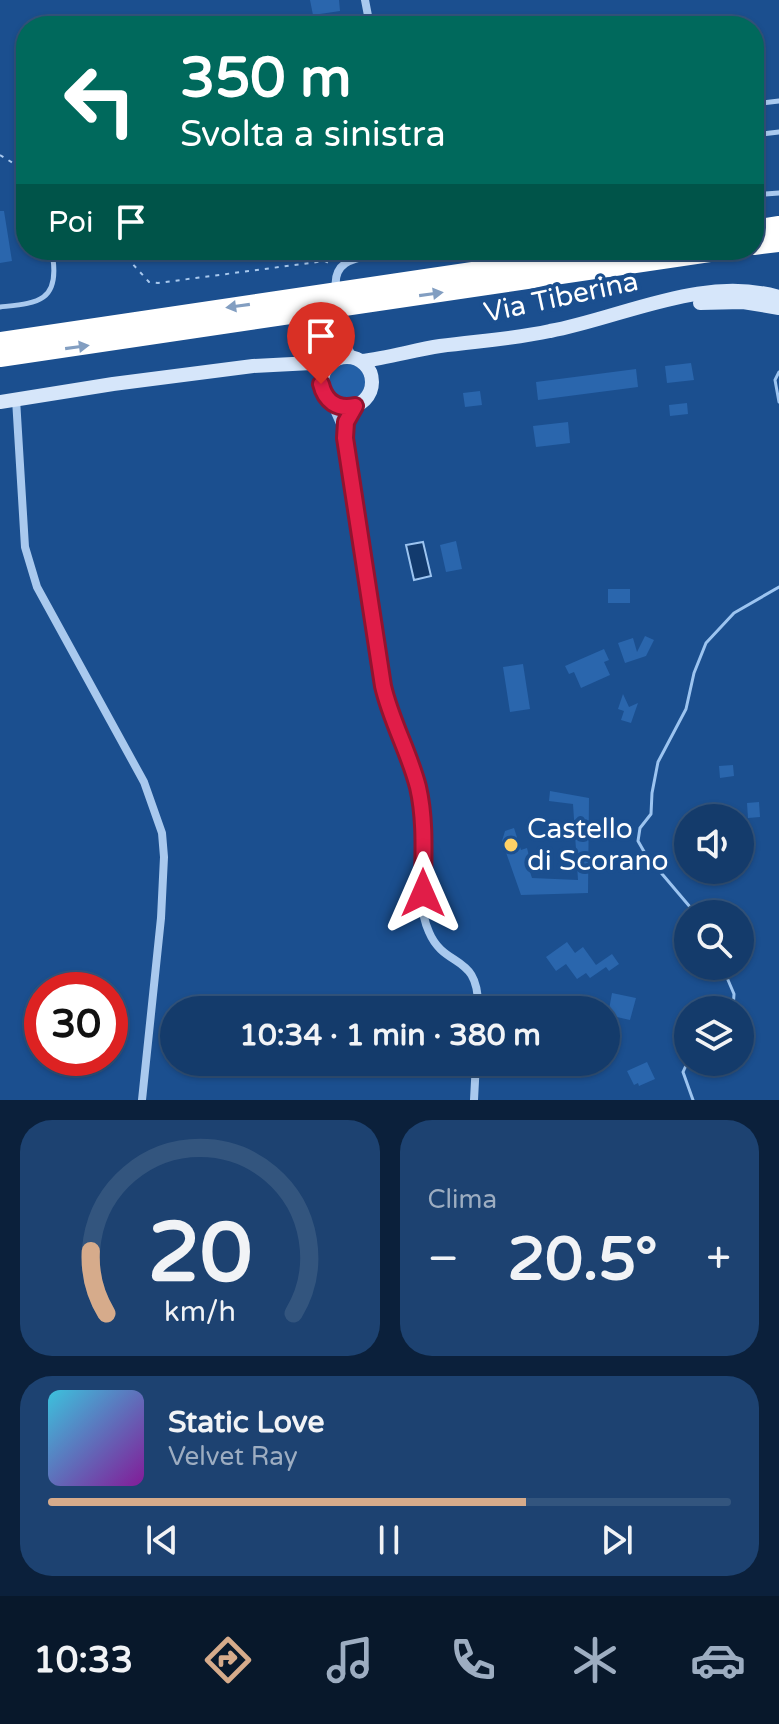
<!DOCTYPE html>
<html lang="it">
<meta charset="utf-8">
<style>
:root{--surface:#143b6b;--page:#1d4271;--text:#f1f3f6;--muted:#9dadc1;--line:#33557e;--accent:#d6ab8b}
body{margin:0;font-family:"Varela Round",sans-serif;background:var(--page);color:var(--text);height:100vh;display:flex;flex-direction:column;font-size:30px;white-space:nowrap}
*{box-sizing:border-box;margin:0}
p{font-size:26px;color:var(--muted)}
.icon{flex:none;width:44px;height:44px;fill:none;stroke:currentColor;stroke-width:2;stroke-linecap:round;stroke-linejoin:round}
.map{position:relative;height:1100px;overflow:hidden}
.sheet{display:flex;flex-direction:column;gap:20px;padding:20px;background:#0b203b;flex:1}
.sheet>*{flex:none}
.banner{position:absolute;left:16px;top:16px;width:748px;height:244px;border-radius:32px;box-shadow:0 2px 6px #0004,0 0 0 2px var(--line);background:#00695c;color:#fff;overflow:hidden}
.tools{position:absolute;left:674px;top:804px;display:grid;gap:16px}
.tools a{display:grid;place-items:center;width:80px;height:80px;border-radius:50%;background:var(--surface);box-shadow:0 2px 6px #0004,0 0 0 2px var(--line);font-size:40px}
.speed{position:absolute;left:24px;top:972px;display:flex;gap:16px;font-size:40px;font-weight:700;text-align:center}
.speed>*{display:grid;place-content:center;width:104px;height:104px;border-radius:50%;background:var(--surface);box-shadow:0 2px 6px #0004,0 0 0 2px var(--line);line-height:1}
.speed .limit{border:12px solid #d22;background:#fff;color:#111}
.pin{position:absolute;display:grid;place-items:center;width:68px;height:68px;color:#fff;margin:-82px -34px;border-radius:50% 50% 50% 0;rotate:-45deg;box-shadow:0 0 8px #0007}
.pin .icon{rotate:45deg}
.me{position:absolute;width:88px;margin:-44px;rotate:0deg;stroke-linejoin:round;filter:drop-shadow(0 0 6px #0008)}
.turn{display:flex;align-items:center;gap:28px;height:168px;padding:0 32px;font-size:36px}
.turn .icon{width:104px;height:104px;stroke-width:2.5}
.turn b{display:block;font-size:56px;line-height:68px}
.then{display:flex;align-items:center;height:76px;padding:0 32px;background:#0003;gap:16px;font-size:30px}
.big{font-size:60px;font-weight:700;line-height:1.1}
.sheet .tile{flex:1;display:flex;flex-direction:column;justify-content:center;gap:12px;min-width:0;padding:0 28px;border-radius:32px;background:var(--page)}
.sheet .dial{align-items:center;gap:0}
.dial svg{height:208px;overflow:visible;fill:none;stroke:var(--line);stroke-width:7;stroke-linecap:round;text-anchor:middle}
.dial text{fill:var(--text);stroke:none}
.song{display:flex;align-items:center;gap:24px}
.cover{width:96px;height:96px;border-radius:12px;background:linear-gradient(135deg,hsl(190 70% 55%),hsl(290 70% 35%))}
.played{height:8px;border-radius:4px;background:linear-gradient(90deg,var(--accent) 70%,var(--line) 70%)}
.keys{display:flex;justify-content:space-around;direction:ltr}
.heat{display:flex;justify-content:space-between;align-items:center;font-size:44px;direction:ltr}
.sheet .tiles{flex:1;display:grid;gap:20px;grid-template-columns:1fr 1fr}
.tile:last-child{grid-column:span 2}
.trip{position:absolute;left:160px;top:996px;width:460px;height:80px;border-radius:40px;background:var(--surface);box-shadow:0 2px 6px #0004,0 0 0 2px var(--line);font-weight:700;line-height:80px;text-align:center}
.tab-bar{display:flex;height:128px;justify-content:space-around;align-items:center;background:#08182b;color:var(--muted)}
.tab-bar .icon{width:56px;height:56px}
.tab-bar .current{color:var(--accent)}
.tab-bar b{font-size:36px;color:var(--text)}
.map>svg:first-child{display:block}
.green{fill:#2461a8}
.water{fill:#123a6d;stroke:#9cc4f0;stroke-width:2}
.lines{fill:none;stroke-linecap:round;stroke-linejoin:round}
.stream{stroke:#9cc4f0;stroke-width:3}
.building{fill:#2a66ad}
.path{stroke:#a9c9ee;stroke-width:2;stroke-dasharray:4 6;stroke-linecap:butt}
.service{stroke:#a9c9ee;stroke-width:5}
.minor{stroke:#a9c9ee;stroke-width:8}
.secondary{stroke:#d6e6fa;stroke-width:14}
.motorway{stroke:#fff;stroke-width:18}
.oneway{fill:#829ec1}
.route-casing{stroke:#92132f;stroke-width:20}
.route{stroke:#e11d48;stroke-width:14}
.poi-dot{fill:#ffd166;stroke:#1b4f8f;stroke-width:3}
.labels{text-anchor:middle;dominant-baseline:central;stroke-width:8;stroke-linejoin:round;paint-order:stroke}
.street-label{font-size:28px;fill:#fff;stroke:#1b4f8f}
.poi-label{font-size:28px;fill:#fff;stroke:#1b4f8f;text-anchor:start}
</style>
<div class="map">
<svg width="779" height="1100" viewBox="0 0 779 1100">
<rect width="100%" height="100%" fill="#1b4f8f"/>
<path class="green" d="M329 382a18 18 0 1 1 36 0a18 18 0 1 1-36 0Z"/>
<path class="water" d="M423 542 431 576 414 580 406 545Z"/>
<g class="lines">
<path class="stream" d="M779 372 775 380 779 402
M696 914 646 855 638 841 640 828 651 814 652 793 658 762 686 709 694 673 706 643 734 613 779 587
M722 966 734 994 733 1010
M688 1061 683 1072 693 1100"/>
</g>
<path class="building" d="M310 0H339L340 11 313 15Z
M0 211H4L12 261 0 263Z
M691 363 694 380 667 383 665 366Z
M636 369 638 387 538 400 536 382Z
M480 391 482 405 465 407 463 393Z
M687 403 688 414 670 416 669 405Z
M568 422 570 443 536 447 533 426Z
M456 541 462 569 446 572 440 545Z
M608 589H630V603H608Z
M645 636 654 640 646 656 625 663 618 643 633 638 637 652Z
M604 649 609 660 604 662 610 675 581 688 574 672 569 674 565 666Z
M523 664 530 709 510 712 503 667Z
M623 694 629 707 638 703 631 723 621 720 624 711 618 709Z
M733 765 734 776 720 778 719 766Z
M550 791 589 798 588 893 521 895 502 841 505 831 514 828 521 850 527 848 530 860H526L532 878 578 880 573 804 549 801Z
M759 802 760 817 748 818 747 803Z
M567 942 575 953 583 947 596 965 612 954 619 964 609 971 606 967 590 978 586 973 577 979 566 964 556 971 546 957Z
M612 993 636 998 630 1020 608 1015Z
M647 1062 655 1079 639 1086 638 1083 634 1085 627 1071Z"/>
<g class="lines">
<path class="path" d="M0 155 26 171
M120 250 149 282 158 283 325 261 331 264"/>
<path class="service" d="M754 104 779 101
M754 135 779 132
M754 195 779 193
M0 307C35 303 59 303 53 259"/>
<path class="minor" d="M365 0 370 26
M336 290C331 253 368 259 393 250
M343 339 353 357
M338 358 342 338 339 308
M16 399 25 547 37 587 144 782 162 833 164 857 161 918 142 1100
M330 401 344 433
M355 406 346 422 345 438 383 686C393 728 415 766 422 809 429 848 412 895 429 932 445 970 480 952 478 1010
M474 1100 476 1062"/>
<path class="secondary" d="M700 303 743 302 779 308
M322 382a25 25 0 1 1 50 0a25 25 0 1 1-50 0Z
M361 361C388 358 414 350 440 346 477 341 514 339 550 331 624 317 703 275 779 297
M0 402 113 384 253 366 331 362"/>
<path class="motorway" d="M754 229 779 225
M754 246 779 243
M0 341 614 250
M0 358 730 250"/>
</g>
<defs><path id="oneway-solid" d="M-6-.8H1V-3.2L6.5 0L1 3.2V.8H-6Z" transform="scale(2)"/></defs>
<g class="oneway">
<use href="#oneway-solid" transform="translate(431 294) rotate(-8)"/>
<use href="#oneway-solid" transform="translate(238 306) rotate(172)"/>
<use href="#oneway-solid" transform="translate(77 347) rotate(-8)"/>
</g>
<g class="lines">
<defs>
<path id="route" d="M321 384C325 401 337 410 355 406L346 422 345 438 383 686C391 721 409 752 418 787 426 822 423 858 423 893"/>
</defs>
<use href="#route" class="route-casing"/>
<use href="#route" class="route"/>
</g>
<circle class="poi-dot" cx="511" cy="845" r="8"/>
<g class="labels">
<g class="street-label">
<text transform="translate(561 297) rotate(-12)">Via Tiberina</text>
</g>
<g class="poi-label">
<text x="527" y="829">Castello<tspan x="527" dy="32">di Scorano</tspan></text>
</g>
</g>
</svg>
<div class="tools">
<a><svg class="icon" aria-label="sound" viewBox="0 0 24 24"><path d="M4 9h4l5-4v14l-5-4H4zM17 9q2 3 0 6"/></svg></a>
<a><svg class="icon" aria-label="search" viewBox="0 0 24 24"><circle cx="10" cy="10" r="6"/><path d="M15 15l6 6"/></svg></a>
<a><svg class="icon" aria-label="layers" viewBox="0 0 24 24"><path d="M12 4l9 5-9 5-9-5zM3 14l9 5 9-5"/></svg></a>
</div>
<div class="speed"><div class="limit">30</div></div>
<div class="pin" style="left:321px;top:384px;background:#d93025"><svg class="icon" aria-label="arrive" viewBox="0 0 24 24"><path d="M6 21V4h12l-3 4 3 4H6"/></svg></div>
<svg class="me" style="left:423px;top:893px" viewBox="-20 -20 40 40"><path d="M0-17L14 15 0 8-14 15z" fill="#e11d48" stroke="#fff" stroke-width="4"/></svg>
<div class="trip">10:34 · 1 min · 380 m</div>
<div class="banner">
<div class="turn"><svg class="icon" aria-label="left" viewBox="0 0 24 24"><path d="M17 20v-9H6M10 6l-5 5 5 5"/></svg><div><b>350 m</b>Svolta a sinistra</div></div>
<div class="then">Poi<svg class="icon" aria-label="arrive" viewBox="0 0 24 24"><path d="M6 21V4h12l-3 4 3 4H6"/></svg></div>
</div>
</div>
<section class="sheet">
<div class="tiles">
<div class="tile dial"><svg viewBox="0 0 100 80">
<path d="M14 69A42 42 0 1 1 86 69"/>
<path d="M14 69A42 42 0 0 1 8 45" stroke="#d6ab8b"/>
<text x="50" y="56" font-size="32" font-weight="700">20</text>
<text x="50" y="72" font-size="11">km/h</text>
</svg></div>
<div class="tile"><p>Clima</p>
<div class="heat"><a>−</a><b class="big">20.5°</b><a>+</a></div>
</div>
<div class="tile">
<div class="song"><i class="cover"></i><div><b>Static Love</b><p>Velvet Ray</p></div></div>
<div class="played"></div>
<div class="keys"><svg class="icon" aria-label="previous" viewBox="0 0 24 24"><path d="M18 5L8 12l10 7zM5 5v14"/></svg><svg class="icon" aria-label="pause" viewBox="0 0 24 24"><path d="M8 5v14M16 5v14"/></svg><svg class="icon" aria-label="next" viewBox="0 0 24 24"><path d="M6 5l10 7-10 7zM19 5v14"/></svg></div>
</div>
</div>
</section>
<nav class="tab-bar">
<b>10:33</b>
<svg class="icon current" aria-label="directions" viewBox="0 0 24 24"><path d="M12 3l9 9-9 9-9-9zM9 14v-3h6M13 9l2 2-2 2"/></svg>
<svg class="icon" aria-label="music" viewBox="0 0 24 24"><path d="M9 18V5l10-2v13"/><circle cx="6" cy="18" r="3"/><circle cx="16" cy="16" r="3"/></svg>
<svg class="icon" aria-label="phone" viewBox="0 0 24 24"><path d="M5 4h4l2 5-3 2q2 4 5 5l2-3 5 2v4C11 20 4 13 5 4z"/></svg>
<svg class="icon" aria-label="climate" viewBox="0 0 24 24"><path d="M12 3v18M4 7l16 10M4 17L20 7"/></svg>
<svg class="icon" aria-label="car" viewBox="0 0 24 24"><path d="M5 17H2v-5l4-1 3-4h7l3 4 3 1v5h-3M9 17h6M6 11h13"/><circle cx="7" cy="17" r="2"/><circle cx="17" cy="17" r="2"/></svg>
</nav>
